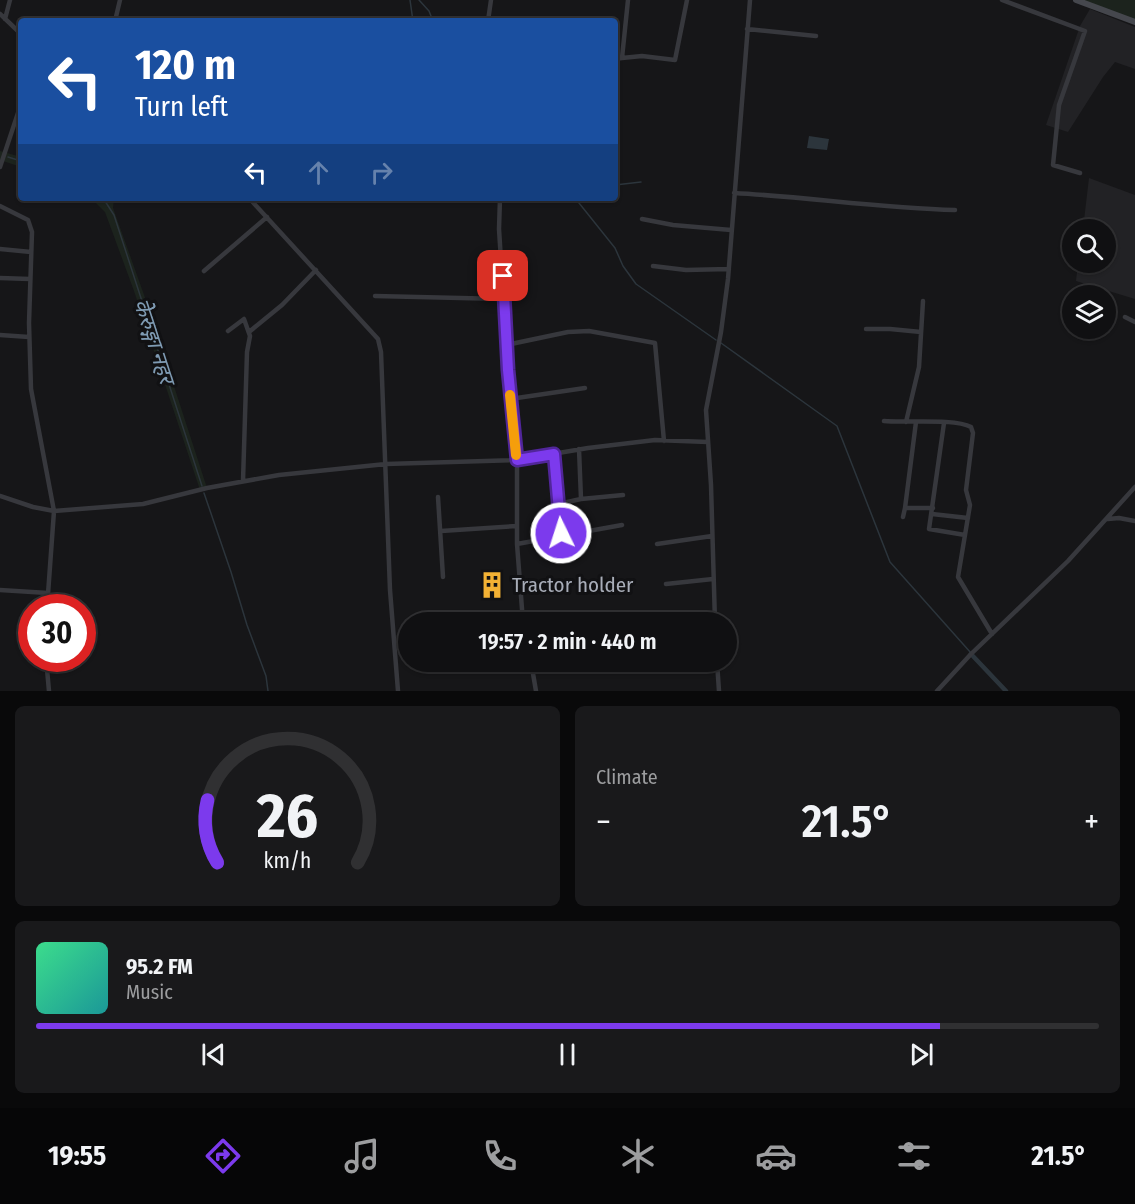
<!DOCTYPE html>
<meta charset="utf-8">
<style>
:root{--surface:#101012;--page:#19191b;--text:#f1f3f6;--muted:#9c9d9f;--line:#303032;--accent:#7c3aed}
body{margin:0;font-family:"Fira Sans Condensed","Noto Sans Devanagari",sans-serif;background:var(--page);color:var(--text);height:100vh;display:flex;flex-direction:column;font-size:22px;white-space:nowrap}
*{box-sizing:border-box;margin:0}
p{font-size:20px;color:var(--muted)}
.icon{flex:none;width:33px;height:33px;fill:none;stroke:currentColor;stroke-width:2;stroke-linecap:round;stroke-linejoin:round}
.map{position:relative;height:691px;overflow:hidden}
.details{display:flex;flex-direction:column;gap:15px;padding:15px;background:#09090a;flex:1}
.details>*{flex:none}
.hud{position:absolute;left:18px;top:18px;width:600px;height:183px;border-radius:6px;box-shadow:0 2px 4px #0004,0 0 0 2px var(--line);background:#1a4fa0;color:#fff;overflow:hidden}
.controls{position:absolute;left:1062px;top:219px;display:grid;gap:12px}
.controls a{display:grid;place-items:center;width:54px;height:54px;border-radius:50%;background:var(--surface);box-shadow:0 2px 4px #0004,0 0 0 2px var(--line);font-size:30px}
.speed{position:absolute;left:18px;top:594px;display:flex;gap:12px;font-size:30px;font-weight:700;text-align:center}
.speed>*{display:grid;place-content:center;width:78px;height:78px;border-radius:50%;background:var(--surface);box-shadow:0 2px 4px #0004,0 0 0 2px var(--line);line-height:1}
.speed .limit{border:9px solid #d22;background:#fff;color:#111}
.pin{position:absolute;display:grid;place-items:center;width:51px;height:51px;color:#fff;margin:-26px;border-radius:12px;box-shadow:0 3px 9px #0006}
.me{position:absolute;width:66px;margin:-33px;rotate:356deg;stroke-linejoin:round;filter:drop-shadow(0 0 4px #0008)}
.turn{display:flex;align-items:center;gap:21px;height:126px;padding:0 18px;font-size:27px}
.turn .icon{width:78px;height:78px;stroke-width:2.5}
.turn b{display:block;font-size:42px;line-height:51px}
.lanes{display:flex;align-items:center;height:57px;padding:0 18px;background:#0003;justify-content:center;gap:30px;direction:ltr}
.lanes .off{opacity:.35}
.big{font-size:45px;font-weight:600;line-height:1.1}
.details .card{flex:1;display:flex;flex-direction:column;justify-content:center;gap:9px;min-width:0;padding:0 21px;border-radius:9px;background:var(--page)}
.details .dial{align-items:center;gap:0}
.dial svg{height:156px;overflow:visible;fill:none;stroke:var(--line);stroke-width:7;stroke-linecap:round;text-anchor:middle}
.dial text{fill:var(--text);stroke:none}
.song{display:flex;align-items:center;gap:18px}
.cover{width:72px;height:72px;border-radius:9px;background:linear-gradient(135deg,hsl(150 70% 55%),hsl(180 70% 35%))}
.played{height:6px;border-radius:3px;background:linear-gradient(90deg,var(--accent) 85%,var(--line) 85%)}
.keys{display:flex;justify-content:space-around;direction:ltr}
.heat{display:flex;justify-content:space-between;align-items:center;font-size:33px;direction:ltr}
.details .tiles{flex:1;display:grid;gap:15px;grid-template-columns:1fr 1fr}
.card:last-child{grid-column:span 2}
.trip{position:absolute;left:398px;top:612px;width:339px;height:60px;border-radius:30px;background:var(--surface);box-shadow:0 2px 4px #0004,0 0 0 2px var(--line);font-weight:600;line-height:60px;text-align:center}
.dock{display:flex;height:96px;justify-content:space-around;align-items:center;background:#060607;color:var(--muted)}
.dock .icon{width:42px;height:42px}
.dock .current{color:var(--accent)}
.dock b{font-size:27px;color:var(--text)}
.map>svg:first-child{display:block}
.built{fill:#222225}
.green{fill:#1c231d}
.water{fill:#2c353c}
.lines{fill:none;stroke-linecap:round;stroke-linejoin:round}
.stream{stroke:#2c353c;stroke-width:1.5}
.canal{stroke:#2c353c;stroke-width:4.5}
.street{stroke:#37383d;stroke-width:4.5}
.secondary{stroke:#45474d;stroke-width:6}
.route-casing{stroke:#51269a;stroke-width:15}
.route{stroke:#7c3aed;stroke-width:10}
.slow{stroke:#f59e0b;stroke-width:10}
.labels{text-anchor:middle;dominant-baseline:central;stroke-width:6;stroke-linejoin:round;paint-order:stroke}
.poi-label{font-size:21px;fill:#a8adb8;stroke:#111113;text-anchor:start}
.water-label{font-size:22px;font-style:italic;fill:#7f9bb3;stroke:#111113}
</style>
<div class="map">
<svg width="1135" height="691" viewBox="0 0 1135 691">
<rect width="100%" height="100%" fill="#161618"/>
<path class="built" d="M1090 9 1135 27V69L1115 62 1103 77 1068 132 1046 125 1080 26Z
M1089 178 1135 195V299L1076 281 1078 263 1106 262V230L1083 229Z"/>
<path class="green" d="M1075 0H1135V24Z
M0 151 21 157V167L0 160Z
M91 198H114L113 208 148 306 207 488 200 490 134 291 105 212Z"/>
<path class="water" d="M809 136 829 139 827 150 807 148Z"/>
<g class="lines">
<path class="stream" d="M410 0 413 21
M419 0 429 11 433 21
M8 157 21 161
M615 185 641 182
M103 198 114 215 202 486
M575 198 615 248 623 266 636 284 716 340
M721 343 837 426 890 562 971 653
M204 493 231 572 247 625 266 676 268 691"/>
<path class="canal" d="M971 654 1006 691"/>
<path class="street" d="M1002 0 1085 31 1059 105 1053 165 1080 173
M0 14 21 34
M5 19 10 0
M115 21 120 0
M488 21 491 0
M747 29 816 36
M622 58 642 56 675 60 687 0
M615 59 622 58 628 0
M0 167 21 104
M734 193C808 197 881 208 955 210
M249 198 378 339 381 352 390 590 398 691
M500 198 499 229 508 370 517 460V544L523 622
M0 206 28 220 32 232 29 323 31 389 54 511 47 608
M642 219 673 225 731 230
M0 249 31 252
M653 266 686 270 729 269
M204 271 267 217
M0 278 30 279
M375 296 503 299
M1125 317 1135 322
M866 329H890L921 332
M228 331 244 319 250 336 247 352 243 481
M249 332 282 305 316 270
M0 335 29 337
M506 345 568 332 589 331 655 343 664 441
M510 399 585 388
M884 421C905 423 955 418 971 427L973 433 966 490 970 505 958 577 992 634
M906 422 919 367 923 301
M916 422 905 508H933
M944 423 929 529 965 535
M554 454C555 469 564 526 558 537
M0 496 33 507 54 511 143 504 207 488 279 475 386 464 517 460 588 448 655 440 708 442
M438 497 443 577
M581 499 623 495
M558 504 581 499 579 449
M932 514 968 518
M903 517 905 508
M1108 519 1119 518 1135 521
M441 531 517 526
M517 544 622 525
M657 544 712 536
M666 584 713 579
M0 590 48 593
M715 622 711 485 706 410 721 332 728 279 750 0
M46 658 49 691
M531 662 536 691
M717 662 719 691
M937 691 971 654 1068 561 1135 487"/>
<path class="secondary" d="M1076 0 1135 22"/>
</g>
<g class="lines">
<defs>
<path id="route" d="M503 276 508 370 517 460 554 454 561 533"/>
</defs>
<use href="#route" class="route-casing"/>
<use href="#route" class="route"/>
<path class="slow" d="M510 395 516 455"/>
</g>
<defs>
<symbol id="building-bare" viewBox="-9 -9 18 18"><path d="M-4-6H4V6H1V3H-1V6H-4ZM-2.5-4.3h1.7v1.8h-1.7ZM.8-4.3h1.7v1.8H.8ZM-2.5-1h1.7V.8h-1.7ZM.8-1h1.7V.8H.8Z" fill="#f2b134" stroke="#111113" stroke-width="2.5" paint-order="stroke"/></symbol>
</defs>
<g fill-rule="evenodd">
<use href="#building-bare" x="473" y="566" width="38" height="38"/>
</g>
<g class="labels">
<g class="poi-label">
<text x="512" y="585">Tractor holder</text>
</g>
<g class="water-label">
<text transform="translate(154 341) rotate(72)">केेरुङ्गा नहर</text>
</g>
</g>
</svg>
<div class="controls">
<a><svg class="icon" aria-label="search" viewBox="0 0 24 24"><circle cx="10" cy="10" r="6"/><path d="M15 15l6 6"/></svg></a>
<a><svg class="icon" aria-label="layers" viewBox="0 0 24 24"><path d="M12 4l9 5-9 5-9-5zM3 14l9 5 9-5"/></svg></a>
</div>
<div class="speed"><div class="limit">30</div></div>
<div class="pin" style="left:503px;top:276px;background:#d93025"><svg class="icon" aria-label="arrive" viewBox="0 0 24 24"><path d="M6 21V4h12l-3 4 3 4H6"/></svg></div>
<svg class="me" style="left:561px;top:533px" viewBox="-20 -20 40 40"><circle r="17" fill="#7c3aed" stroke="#fff" stroke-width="3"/><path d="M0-11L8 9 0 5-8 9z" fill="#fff"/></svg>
<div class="trip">19:57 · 2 min · 440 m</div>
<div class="hud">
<div class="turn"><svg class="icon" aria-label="left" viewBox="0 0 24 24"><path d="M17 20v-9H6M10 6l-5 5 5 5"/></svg><div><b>120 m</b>Turn left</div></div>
<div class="lanes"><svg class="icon" aria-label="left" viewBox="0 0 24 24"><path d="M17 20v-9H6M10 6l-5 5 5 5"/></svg><svg class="icon off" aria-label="ahead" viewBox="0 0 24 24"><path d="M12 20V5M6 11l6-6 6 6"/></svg><svg class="icon off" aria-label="right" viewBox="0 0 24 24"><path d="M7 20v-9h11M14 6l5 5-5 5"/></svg></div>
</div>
</div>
<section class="details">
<div class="tiles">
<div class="card dial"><svg viewBox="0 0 100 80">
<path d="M14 69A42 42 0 1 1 86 69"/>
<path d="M14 69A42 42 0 0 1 9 37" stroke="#7c3aed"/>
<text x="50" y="56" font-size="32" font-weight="700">26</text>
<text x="50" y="72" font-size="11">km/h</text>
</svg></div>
<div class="card"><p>Climate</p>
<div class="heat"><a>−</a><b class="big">21.5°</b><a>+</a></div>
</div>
<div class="card">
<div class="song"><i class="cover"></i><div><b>95.2 FM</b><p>Music</p></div></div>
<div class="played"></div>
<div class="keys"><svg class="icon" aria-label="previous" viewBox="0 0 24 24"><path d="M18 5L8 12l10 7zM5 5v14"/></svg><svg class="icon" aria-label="pause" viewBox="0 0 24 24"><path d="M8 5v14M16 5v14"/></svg><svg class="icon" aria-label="next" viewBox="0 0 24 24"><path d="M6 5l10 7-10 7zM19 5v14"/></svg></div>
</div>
</div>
</section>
<nav class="dock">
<b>19:55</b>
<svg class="icon current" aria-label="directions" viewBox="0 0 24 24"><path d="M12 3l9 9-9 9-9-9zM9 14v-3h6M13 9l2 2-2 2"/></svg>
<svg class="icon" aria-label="music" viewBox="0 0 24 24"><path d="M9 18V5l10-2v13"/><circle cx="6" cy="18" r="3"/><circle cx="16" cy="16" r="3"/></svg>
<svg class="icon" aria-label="phone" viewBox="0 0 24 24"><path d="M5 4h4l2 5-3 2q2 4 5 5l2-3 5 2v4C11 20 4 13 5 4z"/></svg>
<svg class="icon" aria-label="climate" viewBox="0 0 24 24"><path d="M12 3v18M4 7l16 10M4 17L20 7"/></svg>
<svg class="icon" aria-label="car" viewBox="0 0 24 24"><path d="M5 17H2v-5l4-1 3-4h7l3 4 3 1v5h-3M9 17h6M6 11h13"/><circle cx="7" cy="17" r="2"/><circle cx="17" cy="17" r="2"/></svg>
<svg class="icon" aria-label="filters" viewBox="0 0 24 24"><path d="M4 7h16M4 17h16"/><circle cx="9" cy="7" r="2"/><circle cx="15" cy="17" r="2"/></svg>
<b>21.5°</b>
</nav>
